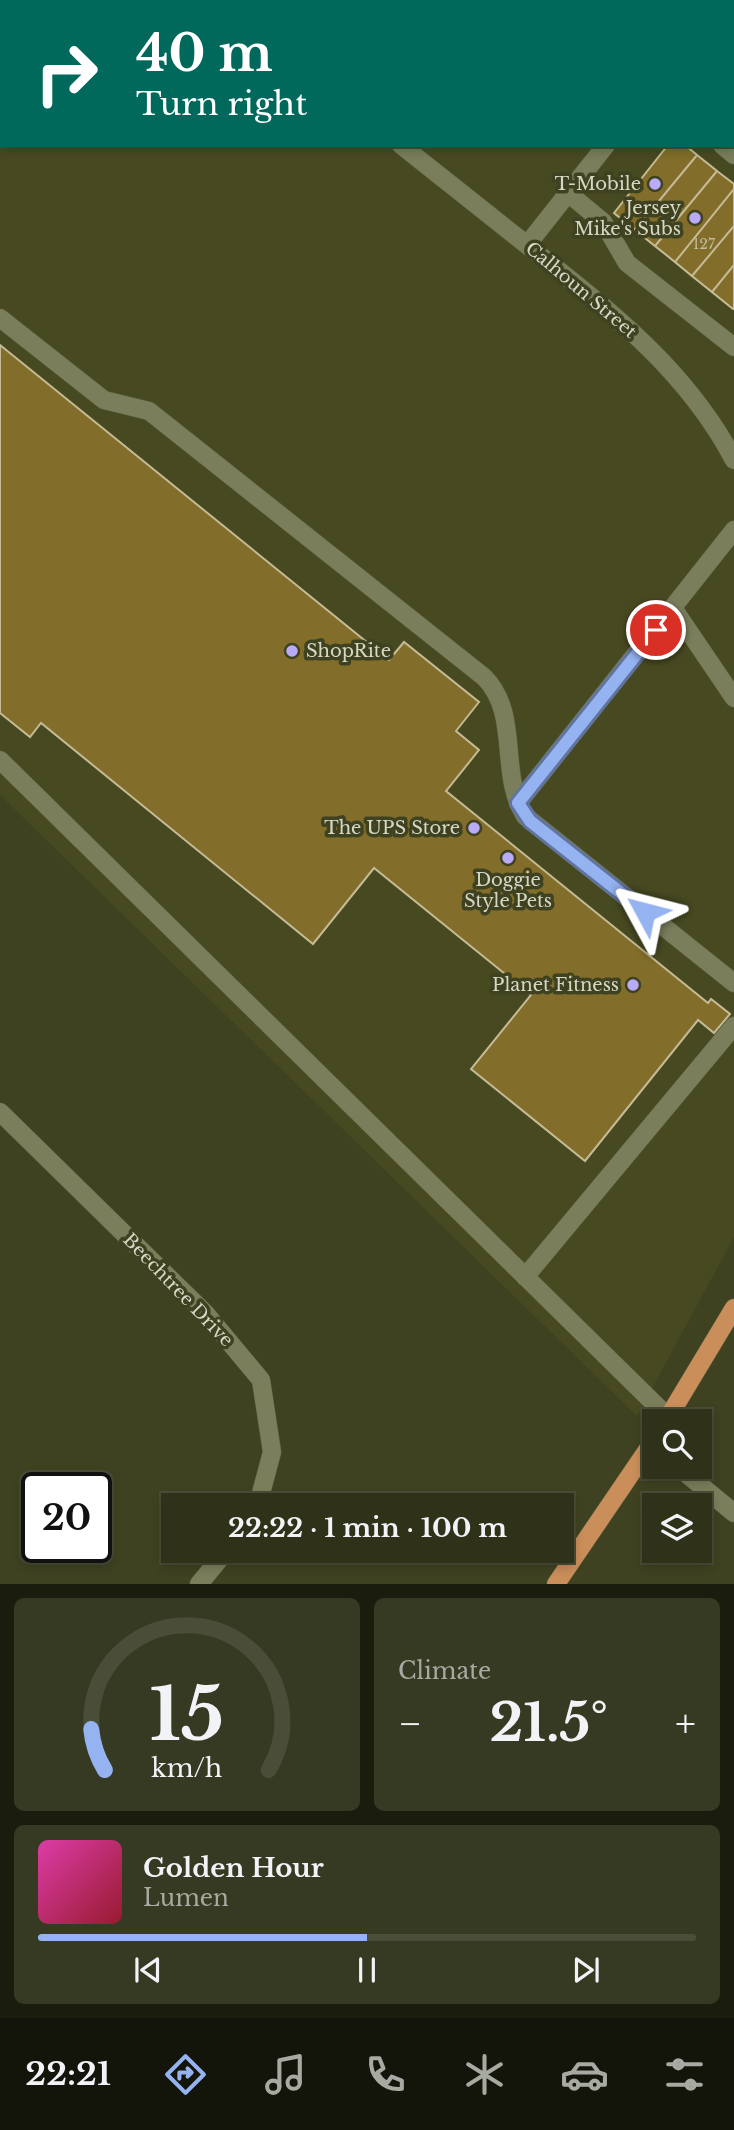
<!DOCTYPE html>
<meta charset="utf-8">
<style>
:root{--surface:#2f3219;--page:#373a22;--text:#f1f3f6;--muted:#a7aaa2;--line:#4a4d38;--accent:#95b2f1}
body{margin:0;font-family:"Libre Baskerville",serif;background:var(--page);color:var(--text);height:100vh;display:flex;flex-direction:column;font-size:26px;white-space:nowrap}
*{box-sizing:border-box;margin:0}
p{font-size:23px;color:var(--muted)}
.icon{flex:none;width:38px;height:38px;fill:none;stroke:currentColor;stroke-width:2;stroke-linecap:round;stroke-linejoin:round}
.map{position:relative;height:1584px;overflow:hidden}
.sheet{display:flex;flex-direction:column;gap:14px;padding:14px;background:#1a1c0e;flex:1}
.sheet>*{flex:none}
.hud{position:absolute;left:0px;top:0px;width:735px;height:147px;box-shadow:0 4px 10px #0003,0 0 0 2px var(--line);background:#00695c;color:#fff;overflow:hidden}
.controls{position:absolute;left:642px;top:1409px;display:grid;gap:14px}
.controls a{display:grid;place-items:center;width:70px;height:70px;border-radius:0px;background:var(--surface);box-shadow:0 4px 10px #0003,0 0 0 2px var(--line);font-size:35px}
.speed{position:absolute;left:21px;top:1472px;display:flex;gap:14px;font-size:35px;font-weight:700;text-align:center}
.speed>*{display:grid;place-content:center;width:91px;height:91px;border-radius:50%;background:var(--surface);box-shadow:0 4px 10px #0003,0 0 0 2px var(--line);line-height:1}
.speed .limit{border:4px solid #111;border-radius:10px;background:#fff;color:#111}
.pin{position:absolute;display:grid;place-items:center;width:60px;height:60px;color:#fff;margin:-30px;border:4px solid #fff;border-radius:50%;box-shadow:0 2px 7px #0007}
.me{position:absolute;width:77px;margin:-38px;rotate:308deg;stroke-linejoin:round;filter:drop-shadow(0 0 5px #0008)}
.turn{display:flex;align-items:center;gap:24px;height:147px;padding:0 21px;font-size:32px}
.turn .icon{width:91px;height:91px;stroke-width:2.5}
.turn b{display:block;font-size:49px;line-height:60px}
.big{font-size:52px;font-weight:700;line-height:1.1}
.sheet .widget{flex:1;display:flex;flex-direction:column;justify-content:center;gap:10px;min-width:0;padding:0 24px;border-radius:10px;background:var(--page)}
.sheet .dial{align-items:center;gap:0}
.dial svg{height:182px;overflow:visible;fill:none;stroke:var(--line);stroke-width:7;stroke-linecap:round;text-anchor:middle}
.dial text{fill:var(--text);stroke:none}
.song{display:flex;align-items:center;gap:21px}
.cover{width:84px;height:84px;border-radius:10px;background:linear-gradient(135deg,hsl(320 70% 55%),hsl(350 70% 35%))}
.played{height:7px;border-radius:4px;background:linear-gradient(90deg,var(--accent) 50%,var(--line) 50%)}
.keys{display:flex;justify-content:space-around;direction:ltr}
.heat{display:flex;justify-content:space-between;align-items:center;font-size:38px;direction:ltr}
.sheet .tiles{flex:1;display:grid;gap:14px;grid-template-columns:1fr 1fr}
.widget:last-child{grid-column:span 2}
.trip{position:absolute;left:161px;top:1493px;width:413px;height:70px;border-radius:0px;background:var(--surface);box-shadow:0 4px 10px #0003,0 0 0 2px var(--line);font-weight:700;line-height:70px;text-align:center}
.tab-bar{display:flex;height:112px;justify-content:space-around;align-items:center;background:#13140a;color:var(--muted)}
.tab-bar .icon{width:49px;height:49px}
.tab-bar .selected{color:var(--accent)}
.tab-bar b{font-size:32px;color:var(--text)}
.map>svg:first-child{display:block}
.built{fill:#474a21;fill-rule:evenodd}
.building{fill:#826e2a;stroke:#c5ba95;stroke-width:2}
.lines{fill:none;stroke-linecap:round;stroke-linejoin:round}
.minor-casing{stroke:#5e6043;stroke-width:19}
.major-casing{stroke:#5e6043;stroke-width:19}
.minor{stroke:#7b7e5b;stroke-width:18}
.major{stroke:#c98e59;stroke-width:18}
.route-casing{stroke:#61749d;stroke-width:18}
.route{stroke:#95b2f1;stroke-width:12}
.poi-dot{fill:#b9abf7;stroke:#3f4221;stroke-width:2.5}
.labels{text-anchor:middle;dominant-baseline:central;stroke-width:7;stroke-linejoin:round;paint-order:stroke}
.number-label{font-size:14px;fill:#c1be9e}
.poi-label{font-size:18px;fill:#d6d8c5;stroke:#3f4221;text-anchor:end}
.street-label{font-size:18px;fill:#d6d8c5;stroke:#3f4221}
</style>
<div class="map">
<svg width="734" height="1584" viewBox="0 0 734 1584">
<rect width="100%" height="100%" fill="#3f4221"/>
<path class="built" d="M0 0H734V1237L637 1416 0 795ZM2 2H733V145H2Z"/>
<path class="building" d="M668 145H685L697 155 635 230 614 213Z
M697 155 717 171 655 246 635 230Z
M717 171 734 184V189L675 262 655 246Z
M734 189V226L692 276 675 262Z
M734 226V265L712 292 692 276Z
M734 265V307L733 309 712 292Z
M0 345 389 660 404 642 479 702 456 731 479 750 446 791 708 1003 711 999 730 1014 714 1033 698 1020 585 1161 471 1069 531 995 374 868 313 944 41 723 30 737 0 713Z"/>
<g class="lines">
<defs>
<path id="minor" d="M12 0 19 2
M154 0 157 2
M656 0 658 2
M446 2 448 0
M733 61 734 62
M401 145C443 178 485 212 527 245 607 309 685 367 734 460
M722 145 734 155
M568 193 603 222 627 263 734 347
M527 245 606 145
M0 318 104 400 149 411 484 677C521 714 498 773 525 816L734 983
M673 608 734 698
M0 760 668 1417
M518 803 734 530
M0 1112 206 1314 261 1380 272 1452 260 1497 255 1505
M525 1277 734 1026
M677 1466 734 1513
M199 1584 227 1550"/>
<path id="major" d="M666 1421 734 1308
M556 1584 654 1440"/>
</defs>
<use href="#minor" class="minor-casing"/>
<use href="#major" class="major-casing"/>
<use href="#minor" class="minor"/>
<use href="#major" class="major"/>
</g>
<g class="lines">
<defs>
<path id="route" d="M645 912 530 821 518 803 656 630"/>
</defs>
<use href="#route" class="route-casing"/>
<use href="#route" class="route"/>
</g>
<g class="poi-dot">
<circle cx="655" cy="184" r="7"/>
<circle cx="695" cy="218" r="7"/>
<circle cx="292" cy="651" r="7"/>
<circle cx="474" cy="828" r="7"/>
<circle cx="508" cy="858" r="7"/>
<circle cx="633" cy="985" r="7"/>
</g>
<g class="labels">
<g class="number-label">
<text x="704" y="244">127</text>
</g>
<g class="poi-label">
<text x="641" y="184">T-Mobile</text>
<text x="681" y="208">Jersey<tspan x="681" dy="21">Mike's Subs</tspan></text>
<text x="306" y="651" text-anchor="start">ShopRite</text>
<text x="460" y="828">The UPS Store</text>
<text x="508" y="880" text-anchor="middle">Doggie<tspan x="508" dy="21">Style Pets</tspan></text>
<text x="619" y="985">Planet Fitness</text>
</g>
<g class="street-label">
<text transform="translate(581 290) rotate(40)">Calhoun Street</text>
<text transform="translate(178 1290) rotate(46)">Beechtree Drive</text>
</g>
</g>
</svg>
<div class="controls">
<a><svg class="icon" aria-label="search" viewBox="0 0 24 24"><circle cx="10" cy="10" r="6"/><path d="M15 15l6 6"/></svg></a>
<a><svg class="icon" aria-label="layers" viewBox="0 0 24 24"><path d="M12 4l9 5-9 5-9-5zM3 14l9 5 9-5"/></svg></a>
</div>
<div class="speed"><div class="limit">20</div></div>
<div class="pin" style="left:656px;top:630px;background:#d93025"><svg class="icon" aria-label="arrive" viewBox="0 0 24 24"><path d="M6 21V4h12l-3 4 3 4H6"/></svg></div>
<svg class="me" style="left:645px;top:912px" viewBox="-20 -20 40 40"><path d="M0-17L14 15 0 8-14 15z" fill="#95b2f1" stroke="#fff" stroke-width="4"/></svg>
<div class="trip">22:22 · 1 min · 100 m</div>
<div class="hud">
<div class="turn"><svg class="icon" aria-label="right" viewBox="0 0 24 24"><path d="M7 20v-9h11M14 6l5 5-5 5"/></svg><div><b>40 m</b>Turn right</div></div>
</div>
</div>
<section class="sheet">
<div class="tiles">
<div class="widget dial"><svg viewBox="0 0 100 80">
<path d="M14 69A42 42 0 1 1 86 69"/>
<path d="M14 69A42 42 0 0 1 8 51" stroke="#95b2f1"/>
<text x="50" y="56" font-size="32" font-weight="700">15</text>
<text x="50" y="72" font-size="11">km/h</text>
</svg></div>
<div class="widget"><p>Climate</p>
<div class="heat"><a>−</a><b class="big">21.5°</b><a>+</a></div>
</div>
<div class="widget">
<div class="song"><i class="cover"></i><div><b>Golden Hour</b><p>Lumen</p></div></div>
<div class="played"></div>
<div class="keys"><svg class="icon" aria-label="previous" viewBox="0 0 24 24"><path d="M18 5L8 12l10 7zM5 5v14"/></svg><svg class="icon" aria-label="pause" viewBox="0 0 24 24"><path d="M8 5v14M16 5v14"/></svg><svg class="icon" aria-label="next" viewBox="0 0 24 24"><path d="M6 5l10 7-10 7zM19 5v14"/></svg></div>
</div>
</div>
</section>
<nav class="tab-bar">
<b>22:21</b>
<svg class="icon selected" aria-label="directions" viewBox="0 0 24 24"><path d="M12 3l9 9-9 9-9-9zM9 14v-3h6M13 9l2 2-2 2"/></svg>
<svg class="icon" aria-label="music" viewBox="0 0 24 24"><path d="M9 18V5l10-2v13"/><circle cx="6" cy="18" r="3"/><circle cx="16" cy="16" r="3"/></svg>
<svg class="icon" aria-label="phone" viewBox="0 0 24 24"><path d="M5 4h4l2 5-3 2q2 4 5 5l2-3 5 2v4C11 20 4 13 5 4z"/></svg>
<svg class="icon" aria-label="climate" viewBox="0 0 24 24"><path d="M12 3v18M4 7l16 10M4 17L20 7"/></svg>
<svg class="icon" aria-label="car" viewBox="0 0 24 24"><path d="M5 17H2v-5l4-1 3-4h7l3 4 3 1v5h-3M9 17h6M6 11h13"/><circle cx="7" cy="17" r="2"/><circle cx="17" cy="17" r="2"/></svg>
<svg class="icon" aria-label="filters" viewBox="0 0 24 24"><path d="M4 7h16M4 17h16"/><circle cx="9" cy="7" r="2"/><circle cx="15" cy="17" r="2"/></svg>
</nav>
